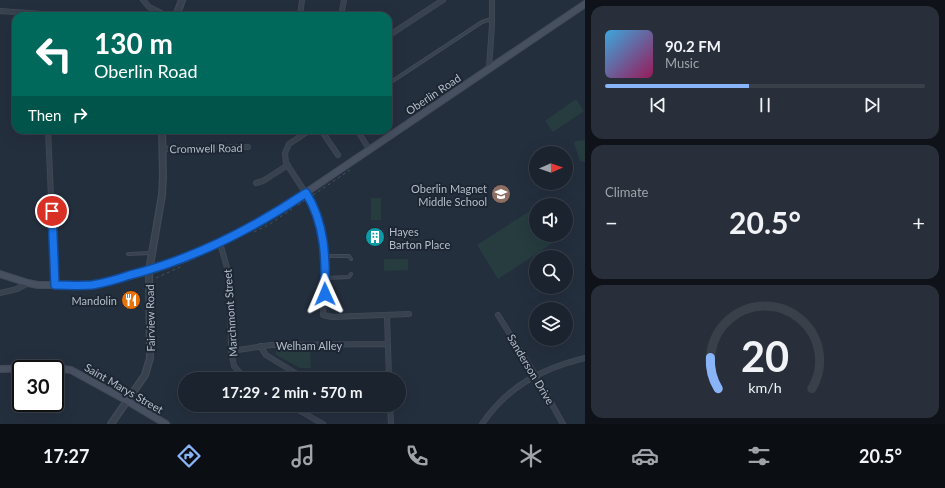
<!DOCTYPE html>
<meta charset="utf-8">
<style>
:root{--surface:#1b232e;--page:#282f3a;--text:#f1f3f6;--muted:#a0a4aa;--line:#39404a;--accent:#8ab4f8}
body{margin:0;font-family:Lato,sans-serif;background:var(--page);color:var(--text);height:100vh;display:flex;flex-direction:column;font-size:15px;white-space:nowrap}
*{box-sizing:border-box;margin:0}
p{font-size:13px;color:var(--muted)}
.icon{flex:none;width:22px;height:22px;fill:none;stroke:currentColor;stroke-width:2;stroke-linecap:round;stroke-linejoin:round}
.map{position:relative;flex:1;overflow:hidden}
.panel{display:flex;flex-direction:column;gap:6px;padding:6px;background:#0f1319;width:360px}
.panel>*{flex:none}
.guide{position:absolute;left:12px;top:12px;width:380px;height:122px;border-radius:12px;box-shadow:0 4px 16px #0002,0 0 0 1px var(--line);background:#00695c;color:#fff;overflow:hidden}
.needle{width:26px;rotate:88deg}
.controls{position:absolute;left:529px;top:146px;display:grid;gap:8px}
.controls a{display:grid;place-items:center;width:44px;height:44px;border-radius:50%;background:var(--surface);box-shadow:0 4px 16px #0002,0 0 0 1px var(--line);font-size:20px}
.speed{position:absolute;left:12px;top:360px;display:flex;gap:8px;font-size:20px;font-weight:700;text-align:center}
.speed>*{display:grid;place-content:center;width:52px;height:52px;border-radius:50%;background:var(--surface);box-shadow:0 4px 16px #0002,0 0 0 1px var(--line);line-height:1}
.speed .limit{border:2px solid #111;border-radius:6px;background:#fff;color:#111}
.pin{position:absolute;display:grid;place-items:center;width:34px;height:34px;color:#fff;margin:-17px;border:2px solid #fff;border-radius:50%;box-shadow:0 1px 4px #0007}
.me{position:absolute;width:44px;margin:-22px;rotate:359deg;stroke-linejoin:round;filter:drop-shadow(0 0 3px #0008)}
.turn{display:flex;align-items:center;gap:14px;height:84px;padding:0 16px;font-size:18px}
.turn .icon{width:52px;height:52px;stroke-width:2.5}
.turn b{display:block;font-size:28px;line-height:34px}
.then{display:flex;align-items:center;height:38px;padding:0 16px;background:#0003;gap:8px;font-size:15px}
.big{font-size:30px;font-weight:700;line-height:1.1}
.panel .card{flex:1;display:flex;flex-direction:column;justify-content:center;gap:6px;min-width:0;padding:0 14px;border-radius:12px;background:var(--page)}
.panel .dial{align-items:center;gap:0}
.dial svg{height:104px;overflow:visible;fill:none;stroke:var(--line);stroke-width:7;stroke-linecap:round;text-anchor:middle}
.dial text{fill:var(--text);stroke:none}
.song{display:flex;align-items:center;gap:12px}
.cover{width:48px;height:48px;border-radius:6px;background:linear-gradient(135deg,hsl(200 70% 55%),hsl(330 70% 35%))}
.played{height:4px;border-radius:2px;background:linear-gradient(90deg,var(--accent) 45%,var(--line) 45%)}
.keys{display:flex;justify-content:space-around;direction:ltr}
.heat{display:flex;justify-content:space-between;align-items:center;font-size:22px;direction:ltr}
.trip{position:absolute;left:178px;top:372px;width:228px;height:40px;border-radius:20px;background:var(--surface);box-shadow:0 4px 16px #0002,0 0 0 1px var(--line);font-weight:700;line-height:40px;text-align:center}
.tabs{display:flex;height:64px;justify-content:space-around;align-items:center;background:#0b0e12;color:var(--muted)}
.tabs .icon{width:28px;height:28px}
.tabs .current{color:var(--accent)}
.tabs b{font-size:18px;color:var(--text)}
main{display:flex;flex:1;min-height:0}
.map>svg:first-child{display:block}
.green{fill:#263c3f}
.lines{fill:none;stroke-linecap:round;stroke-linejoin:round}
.service-casing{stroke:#414a57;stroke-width:4}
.minor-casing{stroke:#414a57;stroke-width:6}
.tertiary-casing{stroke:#414a57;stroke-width:8}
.secondary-casing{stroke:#414a57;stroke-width:8}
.path{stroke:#3f5557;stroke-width:1;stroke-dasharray:3 3;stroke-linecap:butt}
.service{stroke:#38414e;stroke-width:2}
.minor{stroke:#38414e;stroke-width:4.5}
.tertiary{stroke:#38414e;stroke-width:5.5}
.secondary{stroke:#465061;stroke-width:6}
.route-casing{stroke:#114b97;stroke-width:10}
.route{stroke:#1a73e8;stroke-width:7}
.labels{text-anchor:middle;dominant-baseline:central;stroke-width:4;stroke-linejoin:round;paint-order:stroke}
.street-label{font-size:11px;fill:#b4bcc9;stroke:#1d2633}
.poi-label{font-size:11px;fill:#b4bcc9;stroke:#1d2633;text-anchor:end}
</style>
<main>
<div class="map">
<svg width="585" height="424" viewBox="0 0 585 424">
<rect width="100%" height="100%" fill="#242f3e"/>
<path class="green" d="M576 99 584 111 553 132 545 121Z
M585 140V162L580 161 574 143 576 141Z
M371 198H381V220H371Z
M536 207V235H565L498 279 477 245Z
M384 259H408V270L384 271Z
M276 349H310L311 368H300L276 355Z"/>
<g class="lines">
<defs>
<path id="service" d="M388 84 482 22 491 19
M128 254 151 253
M324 256H349L351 259
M326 278 349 277 351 274"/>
<path id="minor" d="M143 0 149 7 167 16
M0 11 43 14V16
M300 16 302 0
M341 16 344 0
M388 36 443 0
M489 68 492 25V0
M48 130 55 285
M310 130 289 144 285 153 286 163 309 198 321 225 324 242 325 284 323 315 332 317 409 314
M321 130 338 155
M357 130 369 149
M163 149 248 147
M256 183 263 181 288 165
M220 243 228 271 230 289 231 351 234 366 245 379
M0 293 17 289 28 283
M387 315 389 379
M498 315 536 376 563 424
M260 346 266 355 305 379
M231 351 271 345 388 344
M290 405 323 424
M390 405 391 424
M482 424C508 386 541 369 585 358"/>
<path id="tertiary" d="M176 16 182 0
M111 424 145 375 150 358 149 271 162 195 163 176 162 130"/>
<path id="secondary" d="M0 274 28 283 38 285H92L106 282 149 271 187 258 240 233 269 217 292 202 585 4
M0 369 55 368 71 370 124 399 166 424"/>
</defs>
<use href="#service" class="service-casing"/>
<use href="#minor" class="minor-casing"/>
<use href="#tertiary" class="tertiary-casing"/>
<use href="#secondary" class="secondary-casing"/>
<path class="path" d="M313 195 350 170
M298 205 305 200
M254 232 270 224 292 209
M156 278 180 267"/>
<use href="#service" class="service"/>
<use href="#minor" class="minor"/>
<use href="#tertiary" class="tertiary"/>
<use href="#secondary" class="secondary"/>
</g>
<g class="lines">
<defs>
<path id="route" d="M52 211 55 285C67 285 80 286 92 285 105 283 118 279 130 275 194 259 252 229 306 193 325 223 326 259 325 294"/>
</defs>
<use href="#route" class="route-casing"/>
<use href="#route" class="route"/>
</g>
<defs>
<symbol id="school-disc" viewBox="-11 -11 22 22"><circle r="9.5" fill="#8d6e63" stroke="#1d2633"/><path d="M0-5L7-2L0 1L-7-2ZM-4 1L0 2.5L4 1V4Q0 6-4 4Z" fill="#fff"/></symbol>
<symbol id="building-disc" viewBox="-11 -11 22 22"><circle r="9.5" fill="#0f9aa8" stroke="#1d2633"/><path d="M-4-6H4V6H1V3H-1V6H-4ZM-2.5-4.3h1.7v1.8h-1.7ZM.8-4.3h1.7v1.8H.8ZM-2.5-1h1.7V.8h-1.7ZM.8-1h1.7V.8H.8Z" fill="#fff"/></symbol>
<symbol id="restaurant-disc" viewBox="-11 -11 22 22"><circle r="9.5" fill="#e8710a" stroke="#1d2633"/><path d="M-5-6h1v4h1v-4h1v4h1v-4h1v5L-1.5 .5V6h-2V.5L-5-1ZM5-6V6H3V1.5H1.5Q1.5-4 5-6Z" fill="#fff"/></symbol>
</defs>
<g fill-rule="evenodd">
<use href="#school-disc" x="490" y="183" width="22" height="22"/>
<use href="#building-disc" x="364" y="226" width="22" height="22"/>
<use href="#restaurant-disc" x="120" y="289" width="22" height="22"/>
</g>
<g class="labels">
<g class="street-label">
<text transform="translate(433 94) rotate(-34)">Oberlin Road</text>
<text transform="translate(206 148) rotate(-1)">Cromwell Road</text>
<text transform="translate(230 313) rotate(-94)">Marchmont Street</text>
<text transform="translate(150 318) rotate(-91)">Fairview Road</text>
<text x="309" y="345">Welham Alley</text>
<text transform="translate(531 369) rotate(59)">Sanderson Drive</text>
<text transform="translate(124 388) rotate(30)">Saint Marys Street</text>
</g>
<g class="poi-label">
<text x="487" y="188">Oberlin Magnet<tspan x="487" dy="13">Middle School</tspan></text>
<text x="389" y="231" text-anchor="start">Hayes<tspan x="389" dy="13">Barton Place</tspan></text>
<text x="117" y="300">Mandolin</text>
</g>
</g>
</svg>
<div class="controls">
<a><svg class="needle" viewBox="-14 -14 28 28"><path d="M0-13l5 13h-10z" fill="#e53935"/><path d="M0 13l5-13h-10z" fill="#a0a4aa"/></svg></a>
<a><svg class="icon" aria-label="sound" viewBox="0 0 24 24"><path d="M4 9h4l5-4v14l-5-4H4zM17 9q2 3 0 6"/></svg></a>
<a><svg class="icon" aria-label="search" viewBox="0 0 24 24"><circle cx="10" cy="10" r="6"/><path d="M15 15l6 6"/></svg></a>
<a><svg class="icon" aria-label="layers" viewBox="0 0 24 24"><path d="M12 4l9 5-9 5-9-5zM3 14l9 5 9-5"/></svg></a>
</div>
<div class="speed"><div class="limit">30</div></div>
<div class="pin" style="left:52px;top:211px;background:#d93025"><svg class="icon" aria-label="arrive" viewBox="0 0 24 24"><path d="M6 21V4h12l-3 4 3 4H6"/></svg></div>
<svg class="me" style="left:325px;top:294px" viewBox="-20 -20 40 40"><path d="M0-17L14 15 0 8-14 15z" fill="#1a73e8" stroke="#fff" stroke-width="4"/></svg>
<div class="trip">17:29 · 2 min · 570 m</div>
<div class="guide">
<div class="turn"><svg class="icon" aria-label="left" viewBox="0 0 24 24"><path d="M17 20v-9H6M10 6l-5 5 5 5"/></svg><div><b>130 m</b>Oberlin Road</div></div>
<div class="then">Then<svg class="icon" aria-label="right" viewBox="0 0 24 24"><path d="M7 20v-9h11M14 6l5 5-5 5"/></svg></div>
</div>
</div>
<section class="panel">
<div class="card">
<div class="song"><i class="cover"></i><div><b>90.2 FM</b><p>Music</p></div></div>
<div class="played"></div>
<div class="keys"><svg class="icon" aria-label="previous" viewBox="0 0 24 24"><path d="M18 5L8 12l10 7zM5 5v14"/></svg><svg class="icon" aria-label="pause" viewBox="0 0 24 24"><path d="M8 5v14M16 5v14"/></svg><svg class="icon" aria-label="next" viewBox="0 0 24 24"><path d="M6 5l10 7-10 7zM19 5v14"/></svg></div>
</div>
<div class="card"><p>Climate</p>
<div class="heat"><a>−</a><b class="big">20.5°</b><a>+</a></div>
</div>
<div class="card dial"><svg viewBox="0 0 100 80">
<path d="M14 69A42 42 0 1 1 86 69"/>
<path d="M14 69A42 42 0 0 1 8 45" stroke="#8ab4f8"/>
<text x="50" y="56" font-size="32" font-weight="700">20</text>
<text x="50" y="72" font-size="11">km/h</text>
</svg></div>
</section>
</main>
<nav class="tabs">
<b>17:27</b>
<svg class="icon current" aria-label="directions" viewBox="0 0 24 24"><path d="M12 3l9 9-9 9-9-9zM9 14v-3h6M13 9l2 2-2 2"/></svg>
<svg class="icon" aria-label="music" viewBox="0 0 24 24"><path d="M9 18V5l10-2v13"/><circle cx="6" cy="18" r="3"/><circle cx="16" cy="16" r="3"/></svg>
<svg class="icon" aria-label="phone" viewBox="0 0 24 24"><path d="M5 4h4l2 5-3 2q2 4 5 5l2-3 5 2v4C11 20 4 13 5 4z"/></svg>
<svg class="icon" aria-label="climate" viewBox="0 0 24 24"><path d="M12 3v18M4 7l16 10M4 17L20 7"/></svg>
<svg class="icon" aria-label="car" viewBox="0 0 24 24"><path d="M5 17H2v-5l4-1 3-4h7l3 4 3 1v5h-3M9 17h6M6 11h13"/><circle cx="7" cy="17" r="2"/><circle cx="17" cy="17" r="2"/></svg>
<svg class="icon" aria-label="filters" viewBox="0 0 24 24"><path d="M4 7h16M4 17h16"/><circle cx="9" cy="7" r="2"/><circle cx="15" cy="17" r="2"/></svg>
<b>20.5°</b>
</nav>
